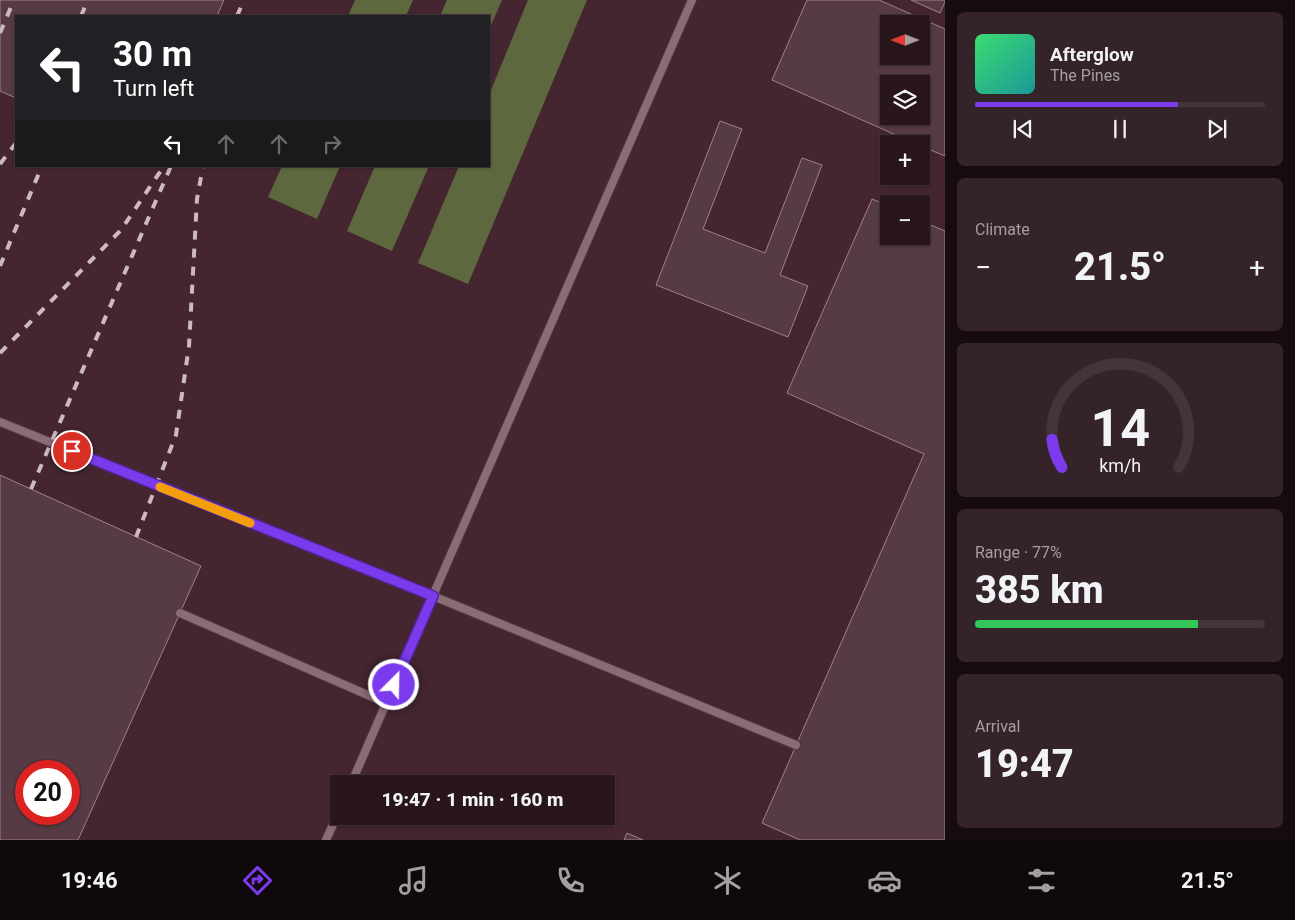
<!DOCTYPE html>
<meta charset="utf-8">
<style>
:root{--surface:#28161c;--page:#342329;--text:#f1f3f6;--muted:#a59fa3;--line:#44353b;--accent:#7c3aed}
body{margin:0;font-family:Roboto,sans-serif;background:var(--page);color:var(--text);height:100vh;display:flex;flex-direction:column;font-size:19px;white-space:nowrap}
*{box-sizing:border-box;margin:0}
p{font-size:16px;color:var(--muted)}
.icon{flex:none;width:28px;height:28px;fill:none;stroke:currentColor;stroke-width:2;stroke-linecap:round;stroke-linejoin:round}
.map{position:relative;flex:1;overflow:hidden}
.panel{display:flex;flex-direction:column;gap:12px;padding:12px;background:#160c0f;width:350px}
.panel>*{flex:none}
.guide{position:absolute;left:15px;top:15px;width:475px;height:152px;border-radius:0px;box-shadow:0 1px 4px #0004,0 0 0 1px var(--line);background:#202124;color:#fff;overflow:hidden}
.needle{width:32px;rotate:270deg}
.buttons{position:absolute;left:880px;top:15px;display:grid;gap:10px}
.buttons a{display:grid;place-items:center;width:50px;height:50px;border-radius:0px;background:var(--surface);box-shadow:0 1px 4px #0004,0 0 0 1px var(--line);font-size:25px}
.speed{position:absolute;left:15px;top:760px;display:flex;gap:10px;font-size:25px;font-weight:700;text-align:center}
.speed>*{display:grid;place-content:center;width:65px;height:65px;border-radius:50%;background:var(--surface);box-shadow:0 1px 4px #0004,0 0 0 1px var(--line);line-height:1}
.speed .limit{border:8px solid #d22;background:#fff;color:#111}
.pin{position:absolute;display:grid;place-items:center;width:42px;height:42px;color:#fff;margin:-21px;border:2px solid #fff;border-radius:50%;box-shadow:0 1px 5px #0007}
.me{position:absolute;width:55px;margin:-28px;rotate:23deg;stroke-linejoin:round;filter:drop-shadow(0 0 4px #0008)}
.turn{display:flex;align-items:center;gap:18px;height:105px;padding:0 15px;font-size:22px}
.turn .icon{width:65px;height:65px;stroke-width:2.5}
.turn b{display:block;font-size:35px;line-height:42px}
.lanes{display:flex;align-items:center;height:48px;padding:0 15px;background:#0003;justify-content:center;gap:25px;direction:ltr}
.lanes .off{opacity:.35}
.big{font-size:38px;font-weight:800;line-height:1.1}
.panel .card{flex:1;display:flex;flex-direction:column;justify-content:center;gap:8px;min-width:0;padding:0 18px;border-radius:8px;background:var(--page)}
.panel .dial{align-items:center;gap:0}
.dial svg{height:130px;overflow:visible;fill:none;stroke:var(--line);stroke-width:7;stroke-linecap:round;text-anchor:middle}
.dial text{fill:var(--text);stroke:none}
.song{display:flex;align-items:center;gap:15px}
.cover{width:60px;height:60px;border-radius:8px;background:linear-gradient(135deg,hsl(140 70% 55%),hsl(180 70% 35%))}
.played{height:5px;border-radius:2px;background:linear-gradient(90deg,var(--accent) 70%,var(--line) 70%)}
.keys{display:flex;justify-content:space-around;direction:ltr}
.heat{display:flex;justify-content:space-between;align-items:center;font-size:28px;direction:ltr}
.charge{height:8px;border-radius:4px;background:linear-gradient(90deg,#34c759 77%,var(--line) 0)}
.trip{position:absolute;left:330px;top:775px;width:285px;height:50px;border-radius:0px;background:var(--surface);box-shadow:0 1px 4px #0004,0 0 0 1px var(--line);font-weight:800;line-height:50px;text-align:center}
.tab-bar{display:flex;height:80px;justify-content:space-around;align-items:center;background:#10090b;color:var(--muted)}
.tab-bar .icon{width:35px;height:35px}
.tab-bar .selected{color:var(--accent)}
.tab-bar b{font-size:22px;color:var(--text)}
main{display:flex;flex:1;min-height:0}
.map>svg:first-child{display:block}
.built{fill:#442530;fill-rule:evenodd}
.water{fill:#5e683e}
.building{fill:#563b44;stroke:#a0818b;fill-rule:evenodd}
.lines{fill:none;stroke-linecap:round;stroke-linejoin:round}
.service-casing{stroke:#4e3941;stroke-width:10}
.service{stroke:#8a6c76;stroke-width:8}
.rail{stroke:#cdbac0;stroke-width:4;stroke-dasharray:9 9;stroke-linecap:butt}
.route-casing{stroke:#51269a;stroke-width:12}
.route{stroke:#7c3aed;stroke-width:9}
.slow{stroke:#f59e0b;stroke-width:9}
</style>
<main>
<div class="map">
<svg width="945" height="840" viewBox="0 0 945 840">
<rect width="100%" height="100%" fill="#361e26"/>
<path class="built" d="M0 0H945V840H0ZM16 16H489V166H16ZM889 24H921V56H889ZM889 84H921V116H889ZM889 144H921V176H889ZM889 204H921V236H889ZM26 771H69V814H26ZM339 784H606V816H339Z"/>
<path class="water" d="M355 0H413L406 16H348Z
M447 0H502L489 30V16H440Z
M528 0H587L468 284 418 263 459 166H489V95Z
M282 166H340L317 219 268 197Z
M375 166H429L392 251 347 231Z"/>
<path class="building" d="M0 0H224L217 16H16V98L0 91Z
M807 0H879L945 29V156L921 146V144H916L772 80ZM889 24H921V56H889ZM889 84H921V116H889Z
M911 0H945V2L940 13Z
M720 121 742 129 703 229 765 253 802 158 822 165 780 275 808 286 788 337 656 285Z
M872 199 889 206V236H921V221L945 231V840H800L762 823 924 454 787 393Z
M0 475 201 566 78 840H0ZM26 771H69V814H26Z
M627 833 643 840H624Z"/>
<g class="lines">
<defs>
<path id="service" d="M0 422 433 596 796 745
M180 613 386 703
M351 784 692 0
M326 840 339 811"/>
</defs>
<use href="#service" class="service-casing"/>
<use href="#service" class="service"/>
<path class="rail" d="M81 16 88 0
M237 16 244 0
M0 33 14 0
M0 164 16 143
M0 266 42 166
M0 353 121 230 164 166
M31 489 171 166
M136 537 176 435 189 346 197 199 203 166"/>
</g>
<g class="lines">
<defs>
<path id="route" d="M72 451 433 596 394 685"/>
</defs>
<use href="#route" class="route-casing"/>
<use href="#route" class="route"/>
<path class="slow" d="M160 487 250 523"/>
</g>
</svg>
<div class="buttons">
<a><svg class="needle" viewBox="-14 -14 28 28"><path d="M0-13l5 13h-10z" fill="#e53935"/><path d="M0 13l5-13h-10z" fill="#a59fa3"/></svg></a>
<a><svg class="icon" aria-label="layers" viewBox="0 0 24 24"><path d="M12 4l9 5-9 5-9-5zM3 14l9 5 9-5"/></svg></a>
<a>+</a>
<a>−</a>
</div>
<div class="speed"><div class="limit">20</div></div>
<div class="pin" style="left:72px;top:451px;background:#d93025"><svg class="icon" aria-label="arrive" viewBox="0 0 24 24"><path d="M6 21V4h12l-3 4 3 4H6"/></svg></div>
<svg class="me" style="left:394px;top:685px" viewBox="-20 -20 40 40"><circle r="17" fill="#7c3aed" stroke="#fff" stroke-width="3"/><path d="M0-11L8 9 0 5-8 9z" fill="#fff"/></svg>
<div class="trip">19:47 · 1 min · 160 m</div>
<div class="guide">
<div class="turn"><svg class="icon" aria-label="left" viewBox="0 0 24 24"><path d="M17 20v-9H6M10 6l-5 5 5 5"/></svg><div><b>30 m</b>Turn left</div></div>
<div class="lanes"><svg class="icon" aria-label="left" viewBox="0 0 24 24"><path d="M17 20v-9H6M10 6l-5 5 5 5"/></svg><svg class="icon off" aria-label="ahead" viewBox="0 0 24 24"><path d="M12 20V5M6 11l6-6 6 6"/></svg><svg class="icon off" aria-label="ahead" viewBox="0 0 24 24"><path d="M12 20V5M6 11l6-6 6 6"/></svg><svg class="icon off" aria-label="right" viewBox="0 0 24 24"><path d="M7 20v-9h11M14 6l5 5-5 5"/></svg></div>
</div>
</div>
<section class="panel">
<div class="card">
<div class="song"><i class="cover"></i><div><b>Afterglow</b><p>The Pines</p></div></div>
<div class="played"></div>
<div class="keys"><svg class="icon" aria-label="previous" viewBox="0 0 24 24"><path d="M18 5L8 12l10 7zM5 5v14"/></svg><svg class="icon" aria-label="pause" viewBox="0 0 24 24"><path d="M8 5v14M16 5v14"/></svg><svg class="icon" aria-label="next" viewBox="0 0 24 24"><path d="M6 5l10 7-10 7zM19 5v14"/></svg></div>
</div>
<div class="card"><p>Climate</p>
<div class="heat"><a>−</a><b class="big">21.5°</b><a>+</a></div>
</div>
<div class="card dial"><svg viewBox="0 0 100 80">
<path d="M14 69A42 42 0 1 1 86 69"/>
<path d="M14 69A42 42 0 0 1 8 52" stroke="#7c3aed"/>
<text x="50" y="56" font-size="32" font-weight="700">14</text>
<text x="50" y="72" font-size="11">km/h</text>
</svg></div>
<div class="card"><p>Range · 77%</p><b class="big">385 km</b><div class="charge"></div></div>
<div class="card"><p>Arrival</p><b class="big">19:47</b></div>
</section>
</main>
<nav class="tab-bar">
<b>19:46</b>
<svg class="icon selected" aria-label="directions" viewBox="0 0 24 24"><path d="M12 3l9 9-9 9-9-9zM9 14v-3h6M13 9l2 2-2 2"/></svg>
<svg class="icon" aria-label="music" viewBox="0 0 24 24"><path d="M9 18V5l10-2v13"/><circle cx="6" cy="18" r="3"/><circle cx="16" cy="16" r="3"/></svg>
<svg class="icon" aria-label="phone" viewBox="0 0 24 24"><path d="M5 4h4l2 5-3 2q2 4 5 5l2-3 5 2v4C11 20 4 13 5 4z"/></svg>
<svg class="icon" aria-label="climate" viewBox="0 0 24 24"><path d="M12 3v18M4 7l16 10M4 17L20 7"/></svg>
<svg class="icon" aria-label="car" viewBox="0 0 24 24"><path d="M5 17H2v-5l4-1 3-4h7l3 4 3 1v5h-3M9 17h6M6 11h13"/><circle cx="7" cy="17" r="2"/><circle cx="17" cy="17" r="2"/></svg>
<svg class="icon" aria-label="filters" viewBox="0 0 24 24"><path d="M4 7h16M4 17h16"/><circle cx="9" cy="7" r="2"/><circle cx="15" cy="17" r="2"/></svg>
<b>21.5°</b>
</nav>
